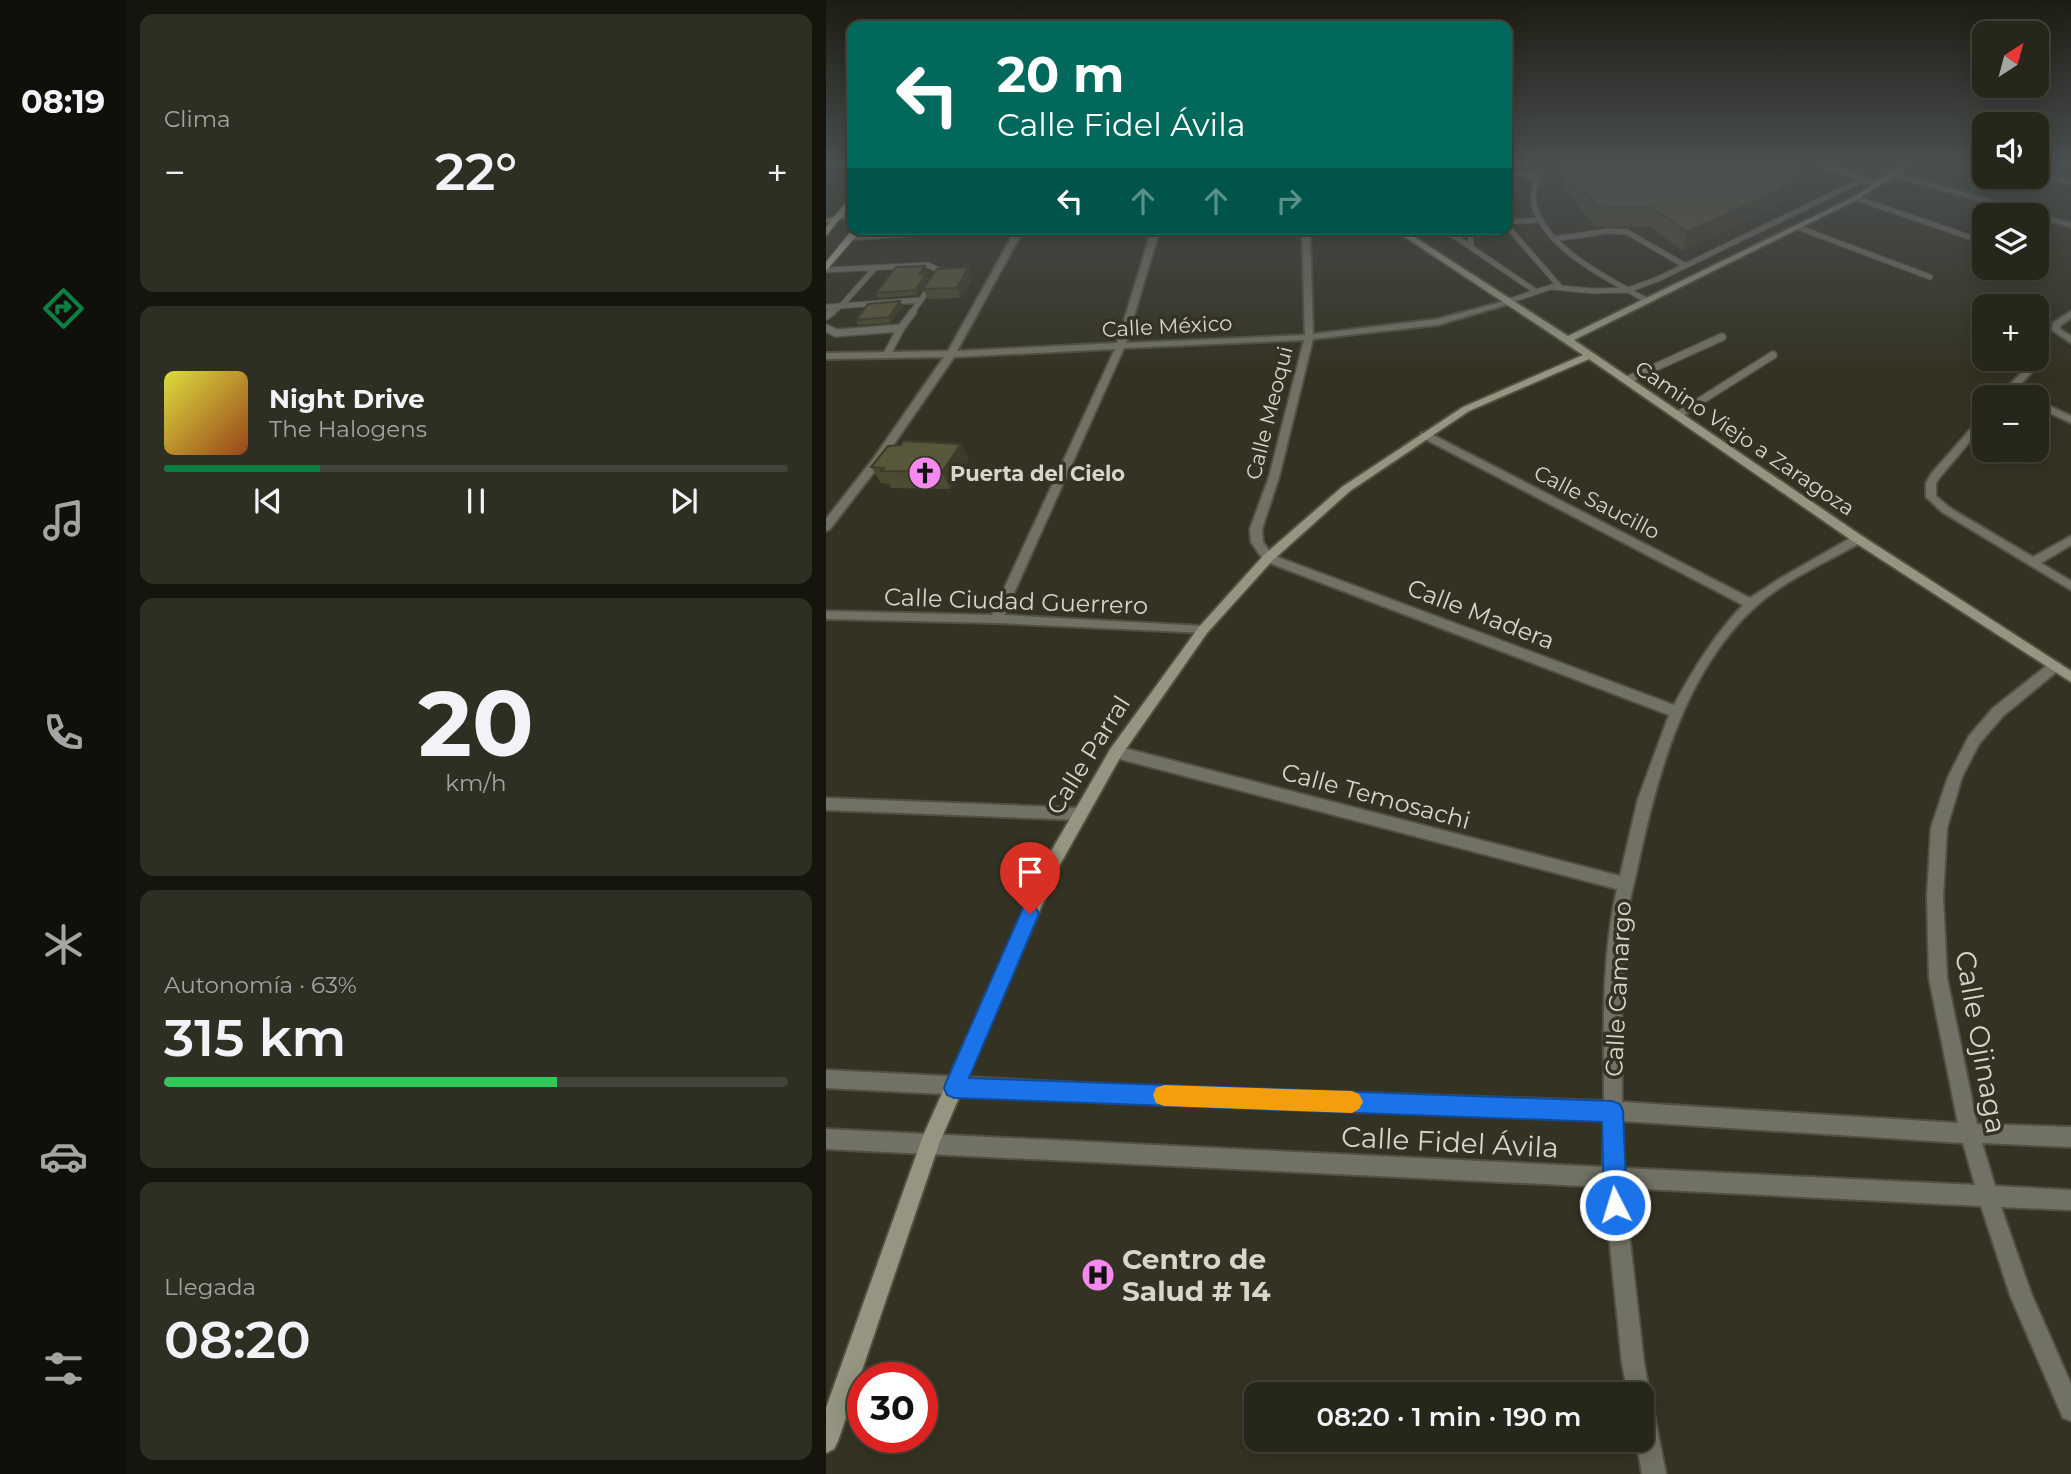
<!DOCTYPE html>
<html lang="es">
<meta charset="utf-8">
<style>
:root{--surface:#27261a;--page:#2f2e23;--text:#f1f3f6;--muted:#a4a5a2;--line:#434339;--accent:#0b8043}
body{margin:0;font-family:Montserrat,sans-serif;background:var(--page);color:var(--text);height:100vh;display:flex;flex-direction:column;font-size:26px;white-space:nowrap}
*{box-sizing:border-box;margin:0}
p{font-size:23px;color:var(--muted)}
.icon{flex:none;width:38px;height:38px;fill:none;stroke:currentColor;stroke-width:2;stroke-linecap:round;stroke-linejoin:round}
.map{position:relative;flex:1;overflow:hidden}
.sheet{display:flex;flex-direction:column;gap:14px;padding:14px;background:#15150e;width:700px}
.sheet>*{flex:none}
.top-card{position:absolute;left:21px;top:21px;width:665px;height:214px;border-radius:14px;box-shadow:0 4px 18px #0003,0 0 0 2px var(--line);background:#00695c;color:#fff;overflow:hidden}
.needle{width:46px;rotate:36deg}
.buttons{position:absolute;left:1146px;top:21px;display:grid;gap:14px}
.buttons a{display:grid;place-items:center;width:77px;height:77px;border-radius:14px;background:var(--surface);box-shadow:0 4px 18px #0003,0 0 0 2px var(--line);font-size:35px}
.speed{position:absolute;left:21px;top:1362px;display:flex;gap:14px;font-size:35px;font-weight:700;text-align:center}
.speed>*{display:grid;place-content:center;width:91px;height:91px;border-radius:50%;background:var(--surface);box-shadow:0 4px 18px #0003,0 0 0 2px var(--line);line-height:1}
.speed .limit{border:10px solid #d22;background:#fff;color:#111}
.pin{position:absolute;display:grid;place-items:center;width:60px;height:60px;color:#fff;margin:-72px -30px;border-radius:50% 50% 50% 0;rotate:-45deg;box-shadow:0 0 7px #0007}
.pin .icon{rotate:45deg}
.me{position:absolute;width:77px;margin:-38px;rotate:355deg;stroke-linejoin:round;filter:drop-shadow(0 0 5px #0008)}
.turn{display:flex;align-items:center;gap:24px;height:147px;padding:0 35px;font-size:32px}
.turn .icon{width:91px;height:91px;stroke-width:2.5}
.turn b{display:block;font-size:49px;line-height:60px}
.lanes{display:flex;align-items:center;height:66px;padding:0 35px;background:#0003;justify-content:center;gap:35px;direction:ltr}
.lanes .off{opacity:.35}
.big{font-size:52px;font-weight:600;line-height:1.1}
.sheet .card{flex:1;display:flex;flex-direction:column;justify-content:center;gap:10px;min-width:0;padding:0 24px;border-radius:14px;background:var(--page)}
.sheet .dial{align-items:center;gap:0}
.dial b{font-size:91px;line-height:1}
.song{display:flex;align-items:center;gap:21px}
.cover{width:84px;height:84px;border-radius:10px;background:linear-gradient(135deg,hsl(60 70% 55%),hsl(20 70% 35%))}
.played{height:7px;border-radius:4px;background:linear-gradient(90deg,var(--accent) 25%,var(--line) 25%)}
.keys{display:flex;justify-content:space-around;direction:ltr}
.heat{display:flex;justify-content:space-between;align-items:center;font-size:38px;direction:ltr}
.charge{height:10px;border-radius:5px;background:linear-gradient(90deg,#34c759 63%,var(--line) 0)}
.trip{position:absolute;left:418px;top:1382px;width:410px;height:70px;border-radius:14px;background:var(--surface);box-shadow:0 4px 18px #0003,0 0 0 2px var(--line);font-weight:600;line-height:70px;text-align:center}
main{display:flex;flex:1;min-height:0}
.dock{display:flex;flex-direction:column;width:126px;justify-content:space-around;align-items:center;background:#100f0a;color:var(--muted)}
.dock .icon{width:49px;height:49px}
.dock .current{color:var(--accent)}
.dock b{font-size:32px;color:var(--text)}
.map>svg:first-child{display:block}
.lines{fill:none;stroke-linecap:round;stroke-linejoin:round}
.lane-far1-casing{stroke:#515041;stroke-width:7}
.lane-casing{stroke:#515041;stroke-width:10}
.street-casing{stroke:#515041;stroke-width:4}
.secondary-casing{stroke:#515041;stroke-width:4}
.primary-casing{stroke:#515041;stroke-width:3}
.lane-far1{stroke:#727165;stroke-width:5}
.lane{stroke:#727165;stroke-width:7}
.street{fill:#727165;fill-rule:evenodd}
.secondary{fill:#969581;fill-rule:evenodd}
.primary{fill:#b2b096;fill-rule:evenodd}
.wall{fill:#4c4a33}
.shaded-wall{fill:#3e3c29}
.building{fill:#58563b;stroke:#3e3c29;stroke-width:2}
.route{fill:#1a73e8;stroke:#114b97;stroke-width:2}
.slow{fill:#f59e0b}
.labels{text-anchor:middle;dominant-baseline:central;stroke-width:7;stroke-linejoin:round;paint-order:stroke}
.far-street-label{font-size:21px;fill:#d6d6cc;stroke:#343323}
.far-poi-label{font-size:21px;font-weight:bold;fill:#d6d6cc;stroke:#343323;text-anchor:start}
.street-label{font-size:24px;fill:#d6d6cc;stroke:#343323}
.near-street-label{font-size:28px;fill:#d6d6cc;stroke:#343323}
.near-poi-label{font-size:28px;font-weight:bold;fill:#d6d6cc;stroke:#343323;text-anchor:start}
</style>
<main>
<nav class="dock">
<b>08:19</b>
<svg class="icon current" aria-label="directions" viewBox="0 0 24 24"><path d="M12 3l9 9-9 9-9-9zM9 14v-3h6M13 9l2 2-2 2"/></svg>
<svg class="icon" aria-label="music" viewBox="0 0 24 24"><path d="M9 18V5l10-2v13"/><circle cx="6" cy="18" r="3"/><circle cx="16" cy="16" r="3"/></svg>
<svg class="icon" aria-label="phone" viewBox="0 0 24 24"><path d="M5 4h4l2 5-3 2q2 4 5 5l2-3 5 2v4C11 20 4 13 5 4z"/></svg>
<svg class="icon" aria-label="climate" viewBox="0 0 24 24"><path d="M12 3v18M4 7l16 10M4 17L20 7"/></svg>
<svg class="icon" aria-label="car" viewBox="0 0 24 24"><path d="M5 17H2v-5l4-1 3-4h7l3 4 3 1v5h-3M9 17h6M6 11h13"/><circle cx="7" cy="17" r="2"/><circle cx="17" cy="17" r="2"/></svg>
<svg class="icon" aria-label="filters" viewBox="0 0 24 24"><path d="M4 7h16M4 17h16"/><circle cx="9" cy="7" r="2"/><circle cx="15" cy="17" r="2"/></svg>
</nav>
<section class="sheet">
<div class="card"><p>Clima</p>
<div class="heat"><a>−</a><b class="big">22°</b><a>+</a></div>
</div>
<div class="card">
<div class="song"><i class="cover"></i><div><b>Night Drive</b><p>The Halogens</p></div></div>
<div class="played"></div>
<div class="keys"><svg class="icon" aria-label="previous" viewBox="0 0 24 24"><path d="M18 5L8 12l10 7zM5 5v14"/></svg><svg class="icon" aria-label="pause" viewBox="0 0 24 24"><path d="M8 5v14M16 5v14"/></svg><svg class="icon" aria-label="next" viewBox="0 0 24 24"><path d="M6 5l10 7-10 7zM19 5v14"/></svg></div>
</div>
<div class="card dial"><b>20</b><p>km/h</p></div>
<div class="card"><p>Autonomía · 63%</p><b class="big">315 km</b><div class="charge"></div></div>
<div class="card"><p>Llegada</p><b class="big">08:20</b></div>
</section>
<div class="map">
<svg width="1245" height="1474" viewBox="0 0 1245 1474">
<rect width="100%" height="100%" fill="#343323"/>
<g class="lines">
<defs>
<path id="lane-far1" d="M998 165 1052 185
M681 172 713 177C710 184 707 191 707 198 712 246 784 280 822 301
M1030 198 1146 238
M681 222 715 220
M681 226 734 287
M971 227 1104 277
M618 229 709 291
M644 229 645 247
M25 238 154 229
M728 239 782 231 801 232 858 265
M0 270 102 265 114 271 95 300 0 307
M680 302 725 287 767 291 802 290 832 279 1036 180
M3 314 16 305 49 268
M85 314 95 300"/>
<path id="lane" d="M0 316 6 312
M0 328 10 333 75 328 87 312
M61 354 75 328
M801 380 896 337
M852 415 947 355"/>
<path id="street" d="M1211 172 1245 180V184L1211 176Z
M1068 173 1245 223V227L1211 218V215H1203L1066 176Z
M190 229H198L131 351 291 343 326 229H334L300 343 479 335 476 229H484L487 334 611 319 683 300V304L612 325 487 339 453 477 436 529 437 542 446 555 848 705C868 668 888 635 917 605L595 437V433H603L924 598 953 579 1028 536H1036V542C1001 562 958 580 928 608 858 673 831 776 812 865 808 886 801 907 799 927 794 986 796 1044 796 1102L1132 1123 1103 978 1101 896 1105 828 1122 777 1143 736 1167 708 1224 663H1234L1236 666 1234 669 1177 716 1153 744 1136 777 1121 828 1117 896 1121 978 1151 1124 1245 1127V1147L1156 1143 1169 1186 1245 1190V1210L1175 1207 1205 1293 1245 1384V1421L1237 1418 1184 1295 1155 1206 798 1188 818 1363 824 1395 822 1399 827 1408 840 1474H816L810 1440H816V1395H802L796 1363 778 1187 0 1149V1129L777 1167 778 1120 293 1103 0 1088V1070L293 1085 778 1101C778 1031 775 959 791 889L290 758 285 756 283 752 285 748 290 746 794 876 812 799 843 715 438 561 425 542 424 529 443 477 478 340 298 348 178 615 377 626 383 630 381 633 170 623 0 619V611L166 615 289 349 128 357 55 463 4 529 0 531V519L47 459 118 357 0 359V353L122 351ZM796 1121 1137 1143 1149 1185 797 1168Z
M1245 311V318L1234 326V329L1245 336V343L1226 330 1227 323Z
M1200 368 1208 370 1190 389 1205 397H1193L1185 394 1182 397H1172Z
M1211 400 1245 416V423L1211 407Z
M1158 416V425L1114 477 1110 483V496L1124 508 1207 557 1245 536V545L1215 563 1245 581V590L1116 512 1100 497V483L1105 474 1155 417Z
M0 798 253 808 258 810 260 814 258 818 253 820 0 810Z"/>
<path id="secondary" d="M1076 165H1084L1032 199 748 340 1036 536 1245 671V682L1028 542 763 359 643 411 524 491 446 561 381 633 295 756 232 868 113 1144 12 1441 8 1449 0 1453V1408L97 1136 220 860 285 748 373 627 438 555 516 487 637 407 757 355 567 229H576L742 336 1028 197Z
M26 212V216L0 223V219Z"/>
<path id="primary" d="M26 195V204L0 236V227Z
M27 229H36L0 271V262Z"/>
</defs>
<use href="#lane-far1" class="lane-far1-casing"/>
<use href="#lane" class="lane-casing"/>
<use href="#street" class="street-casing"/>
<use href="#secondary" class="secondary-casing"/>
<use href="#primary" class="primary-casing"/>
<use href="#lane-far1" class="lane-far1"/>
<use href="#lane" class="lane"/>
<use href="#street" class="street"/>
<use href="#secondary" class="secondary"/>
<use href="#primary" class="primary"/>
</g>
<path class="wall" d="M738 170 965 193 947 209 857 251 822 226 771 227 736 188Z
M142 267 146 278 135 298 102 299 97 289Z
M102 271 99 274 102 279 92 295 53 298 50 293Z
M74 301 77 307 65 323 32 325 30 320Z
M135 444 143 460 124 489 65 488 63 484 55 483 45 467Z"/>
<path class="shaded-wall" d="M970 174 965 193 947 209 857 251 861 232Z
M99 266 102 271 95 280 93 275Z
M142 267 146 278 135 298 131 288Z
M100 274 102 279 92 295 90 290Z
M74 301 77 307 65 323 63 317Z
M135 444 143 460 124 489 116 472Z"/>
<path class="building" d="M739 165H972L970 174 952 191 861 232 825 207 773 208 738 170Z
M99 266 93 275 100 274 90 290 50 293 70 267Z
M142 267 131 288 97 289 111 269Z
M74 301 63 317 30 320 42 304Z
M77 441 135 444 116 472 55 471 58 468 45 467 62 446 75 445Z"/>
<linearGradient id="sky" x2="0" y2="1"><stop stop-color="#1d1c13"/><stop offset="0.44" stop-color="#4a5050"/><stop offset="1" stop-color="#4a5050" stop-opacity="0"/></linearGradient>
<rect width="1245" height="371" fill="url(#sky)"/>
<path class="route" d="M204 905 210 908 213 914 143 1078 786 1101 794 1104 797 1111 801 1205 797 1213 789 1216 781 1213 778 1205 776 1122 128 1098 121 1095 118 1088 121 1080 197 908Z"/>
<path class="slow" d="M338 1085 526 1091 533 1094 537 1102 533 1109 526 1113 338 1106 330 1103 327 1095 330 1088Z"/>
<defs>
<symbol id="church-disc" viewBox="-11 -11 22 22"><circle r="9.5" fill="#f589ef" stroke="#343323"/><path d="M-1.2-6h2.4v3.5h3.3v2.4h-3.3V6h-2.4V-.1h-3.3v-2.4h3.3Z" fill="#111"/></symbol>
<symbol id="hospital-disc" viewBox="-11 -11 22 22"><circle r="9.5" fill="#f589ef" stroke="#343323"/><path d="M-5-5h3v3.5h4V-5h3V5h-3V1.5h-4V5h-3Z" fill="#111"/></symbol>
</defs>
<g fill-rule="evenodd">
<use href="#church-disc" x="80" y="454" width="38" height="38"/>
<use href="#hospital-disc" x="253" y="1256" width="38" height="38"/>
</g>
<g class="labels">
<g class="far-street-label">
<text transform="translate(341 326) rotate(-3)">Calle México</text>
<text transform="translate(443 413) rotate(-76)">Calle Meoqui</text>
<text transform="translate(919 438) rotate(34)">Camino Viejo a Zaragoza</text>
<text transform="translate(771 502) rotate(27)">Calle Saucillo</text>
</g>
<g class="far-poi-label">
<text x="124" y="473">Puerta del Cielo</text>
</g>
<g class="street-label">
<text transform="translate(190 601) rotate(2)">Calle Ciudad Guerrero</text>
<text transform="translate(655 614) rotate(21)">Calle Madera</text>
<text transform="translate(262 755) rotate(-58)">Calle Parral</text>
<text transform="translate(550 796) rotate(15)">Calle Temosachi</text>
<text transform="translate(792 989) rotate(-87)">Calle Camargo</text>
</g>
<g class="near-street-label">
<text transform="translate(1155 1042) rotate(80)">Calle Ojinaga</text>
<text transform="translate(624 1142) rotate(3)">Calle Fidel Ávila</text>
</g>
<g class="near-poi-label">
<text x="296" y="1259">Centro de<tspan x="296" dy="32">Salud # 14</tspan></text>
</g>
</g>
</svg>
<div class="buttons">
<a><svg class="needle" viewBox="-14 -14 28 28"><path d="M0-13l5 13h-10z" fill="#e53935"/><path d="M0 13l5-13h-10z" fill="#a4a5a2"/></svg></a>
<a><svg class="icon" aria-label="sound" viewBox="0 0 24 24"><path d="M4 9h4l5-4v14l-5-4H4zM17 9q2 3 0 6"/></svg></a>
<a><svg class="icon" aria-label="layers" viewBox="0 0 24 24"><path d="M12 4l9 5-9 5-9-5zM3 14l9 5 9-5"/></svg></a>
<a>+</a>
<a>−</a>
</div>
<div class="speed"><div class="limit">30</div></div>
<div class="pin" style="left:204px;top:914px;background:#d93025"><svg class="icon" aria-label="arrive" viewBox="0 0 24 24"><path d="M6 21V4h12l-3 4 3 4H6"/></svg></div>
<svg class="me" style="left:789px;top:1205px" viewBox="-20 -20 40 40"><circle r="17" fill="#1a73e8" stroke="#fff" stroke-width="3"/><path d="M0-11L8 9 0 5-8 9z" fill="#fff"/></svg>
<div class="trip">08:20 · 1 min · 190 m</div>
<div class="top-card">
<div class="turn"><svg class="icon" aria-label="left" viewBox="0 0 24 24"><path d="M17 20v-9H6M10 6l-5 5 5 5"/></svg><div><b>20 m</b>Calle Fidel Ávila</div></div>
<div class="lanes"><svg class="icon" aria-label="left" viewBox="0 0 24 24"><path d="M17 20v-9H6M10 6l-5 5 5 5"/></svg><svg class="icon off" aria-label="ahead" viewBox="0 0 24 24"><path d="M12 20V5M6 11l6-6 6 6"/></svg><svg class="icon off" aria-label="ahead" viewBox="0 0 24 24"><path d="M12 20V5M6 11l6-6 6 6"/></svg><svg class="icon off" aria-label="right" viewBox="0 0 24 24"><path d="M7 20v-9h11M14 6l5 5-5 5"/></svg></div>
</div>
</div>
</main>
